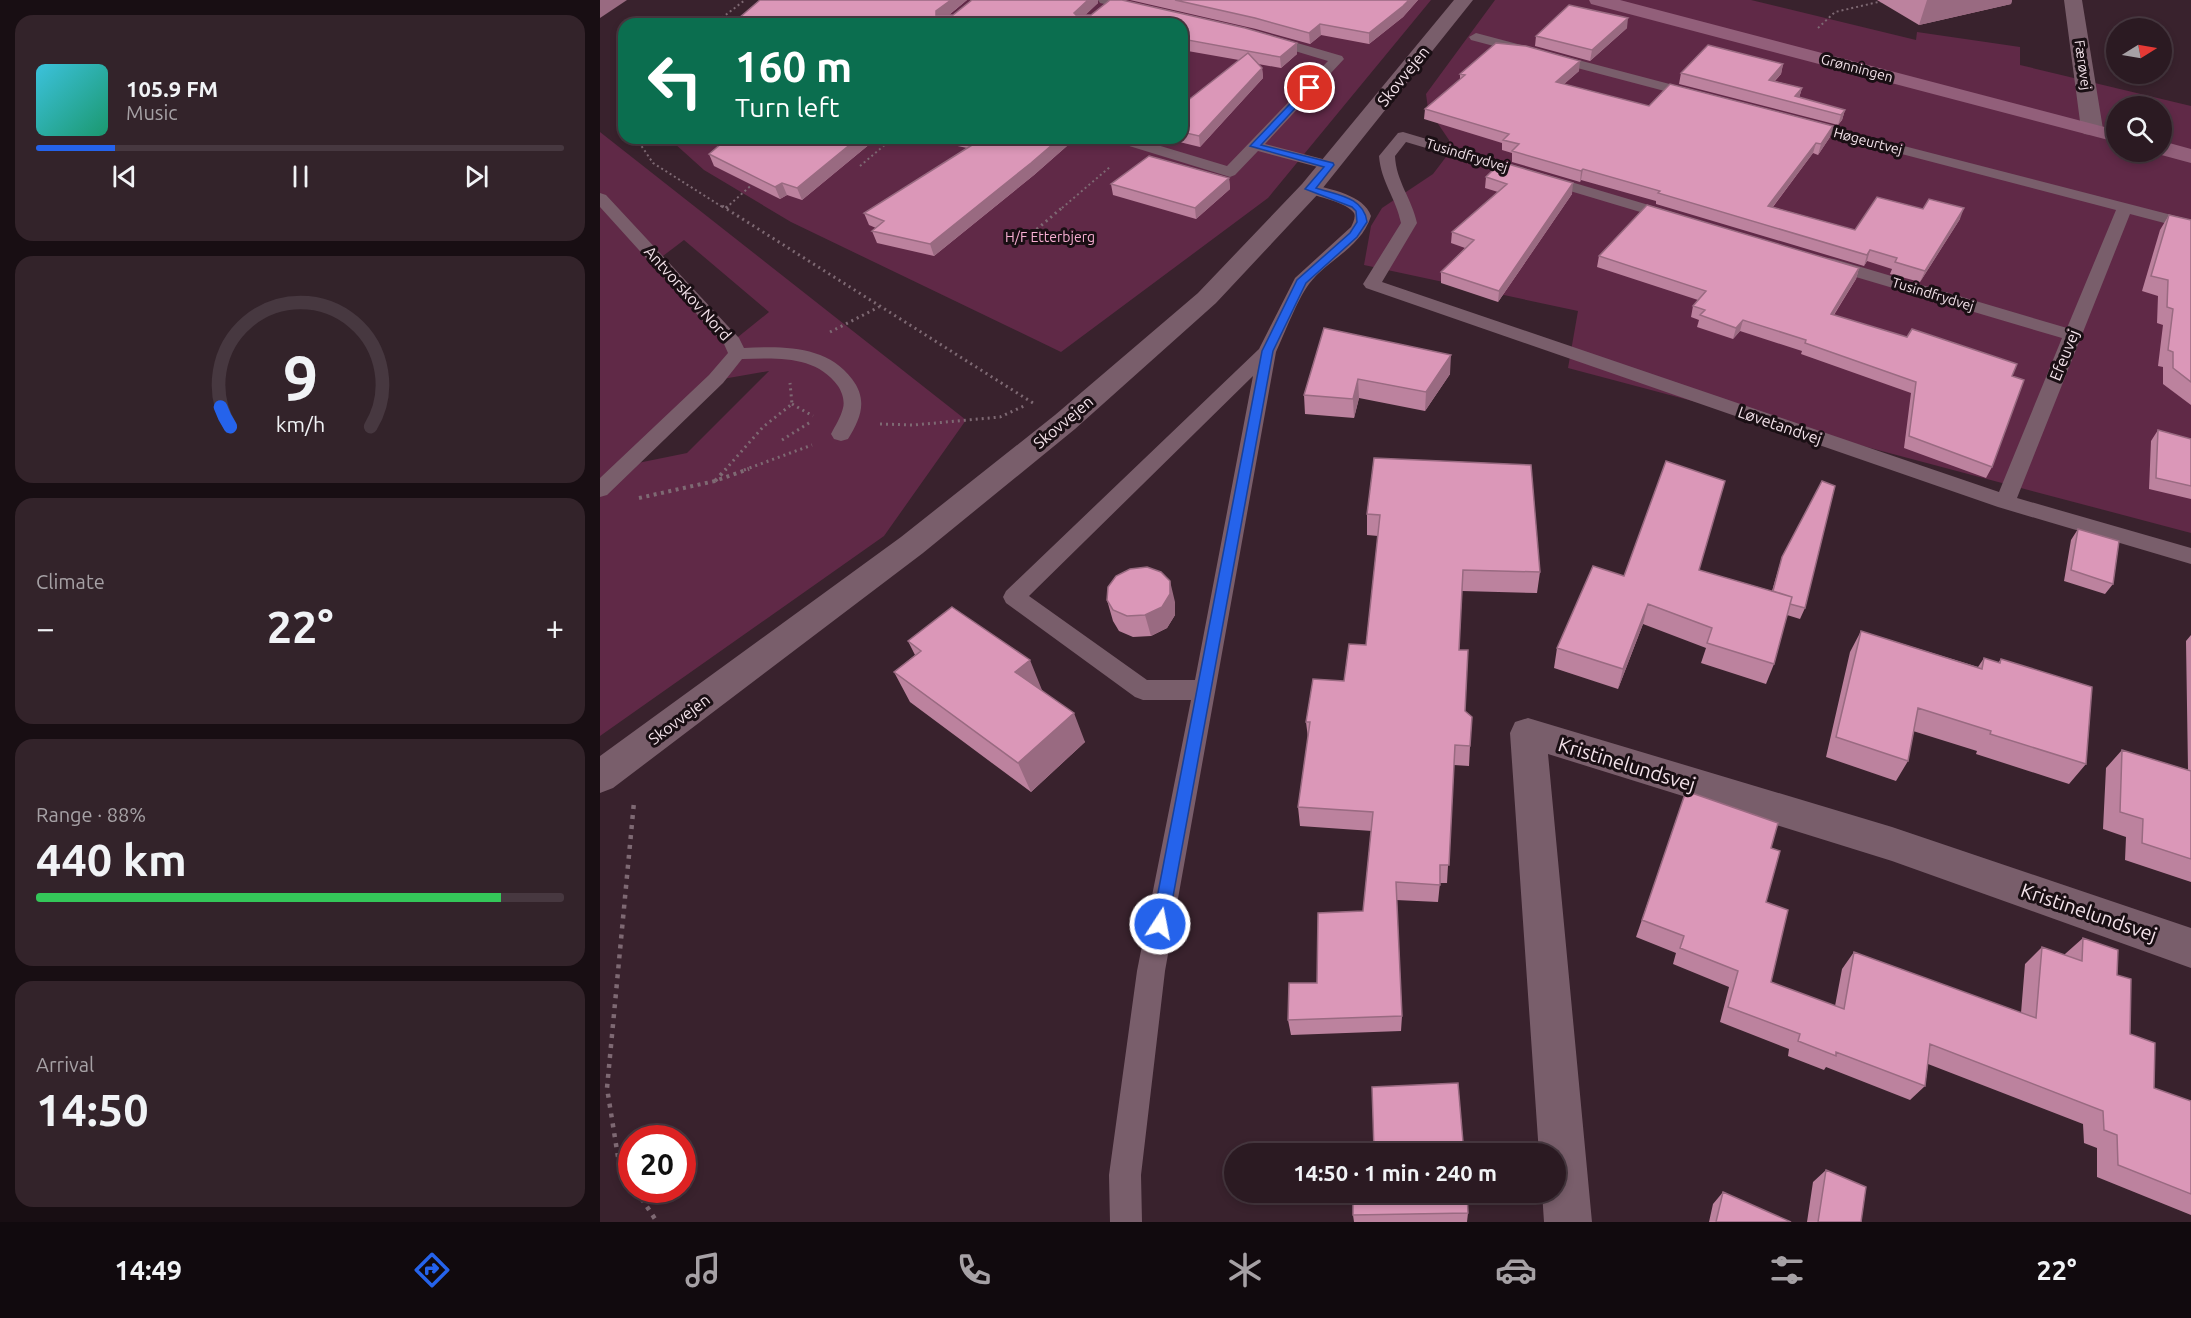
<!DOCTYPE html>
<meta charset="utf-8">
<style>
:root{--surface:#2b1a22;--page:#33232a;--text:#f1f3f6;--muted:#a6a1a5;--line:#473840;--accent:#2563eb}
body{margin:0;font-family:Ubuntu,sans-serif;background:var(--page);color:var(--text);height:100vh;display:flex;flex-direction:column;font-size:22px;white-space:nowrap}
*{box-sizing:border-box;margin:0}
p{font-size:20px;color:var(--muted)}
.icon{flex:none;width:33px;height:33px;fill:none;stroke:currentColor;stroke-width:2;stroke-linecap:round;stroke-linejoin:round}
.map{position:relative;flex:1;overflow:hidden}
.details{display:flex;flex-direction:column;gap:15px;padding:15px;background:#180e13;width:600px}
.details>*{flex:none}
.hud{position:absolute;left:18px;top:18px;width:570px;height:126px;border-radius:18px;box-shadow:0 3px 9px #0003,0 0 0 2px var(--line);background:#0b6e4f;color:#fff;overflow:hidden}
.needle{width:39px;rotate:79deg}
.controls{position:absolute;left:1506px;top:18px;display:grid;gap:12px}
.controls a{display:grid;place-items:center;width:66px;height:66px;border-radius:50%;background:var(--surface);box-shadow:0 3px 9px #0003,0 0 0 2px var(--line);font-size:30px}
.speed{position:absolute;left:18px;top:1125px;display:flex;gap:12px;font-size:30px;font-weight:700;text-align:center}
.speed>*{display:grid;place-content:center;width:78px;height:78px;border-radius:50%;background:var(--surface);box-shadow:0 3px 9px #0003,0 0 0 2px var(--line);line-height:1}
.speed .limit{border:9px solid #d22;background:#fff;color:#111}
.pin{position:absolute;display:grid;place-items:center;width:51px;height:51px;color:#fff;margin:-26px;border:3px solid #fff;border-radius:50%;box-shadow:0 2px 6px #0007}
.me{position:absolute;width:66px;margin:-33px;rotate:11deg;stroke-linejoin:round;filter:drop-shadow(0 0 4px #0008)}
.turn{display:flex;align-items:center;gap:21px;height:126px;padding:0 18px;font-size:27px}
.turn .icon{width:78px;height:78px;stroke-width:2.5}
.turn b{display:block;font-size:42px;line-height:51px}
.big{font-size:45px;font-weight:600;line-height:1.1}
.details .card{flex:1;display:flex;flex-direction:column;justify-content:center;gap:9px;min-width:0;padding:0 21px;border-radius:18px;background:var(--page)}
.details .dial{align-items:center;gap:0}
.dial svg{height:156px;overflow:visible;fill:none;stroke:var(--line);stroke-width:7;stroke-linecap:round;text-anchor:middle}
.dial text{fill:var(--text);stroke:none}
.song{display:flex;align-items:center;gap:18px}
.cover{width:72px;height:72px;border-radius:9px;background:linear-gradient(135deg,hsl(190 70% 55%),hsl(160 70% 35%))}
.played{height:6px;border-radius:3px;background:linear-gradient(90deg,var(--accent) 15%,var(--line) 15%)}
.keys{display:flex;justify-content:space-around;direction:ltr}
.heat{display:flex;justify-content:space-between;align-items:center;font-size:33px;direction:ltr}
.charge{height:9px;border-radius:4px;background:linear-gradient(90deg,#34c759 88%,var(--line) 0)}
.trip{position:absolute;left:624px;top:1143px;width:342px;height:60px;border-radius:30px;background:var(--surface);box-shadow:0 3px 9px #0003,0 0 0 2px var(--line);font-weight:600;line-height:60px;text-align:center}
.tab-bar{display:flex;height:96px;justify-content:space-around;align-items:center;background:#110a0e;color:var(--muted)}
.tab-bar .icon{width:42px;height:42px}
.tab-bar .active{color:var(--accent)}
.tab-bar b{font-size:27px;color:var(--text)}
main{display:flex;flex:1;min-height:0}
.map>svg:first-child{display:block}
.green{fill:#602947;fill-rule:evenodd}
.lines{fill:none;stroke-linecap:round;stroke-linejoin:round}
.path-far3{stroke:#7e6973;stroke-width:2;stroke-dasharray:2 3;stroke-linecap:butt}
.path-far2{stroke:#7e6973;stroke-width:3;stroke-dasharray:2 4;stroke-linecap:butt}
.path-far1{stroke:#7e6973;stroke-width:4;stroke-dasharray:3 4.5;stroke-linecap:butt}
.path{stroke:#7e6973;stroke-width:4.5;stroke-dasharray:4 6;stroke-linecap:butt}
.service{fill:#795e6b;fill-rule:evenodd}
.minor{fill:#795e6b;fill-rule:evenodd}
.secondary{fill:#925f7a;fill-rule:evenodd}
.wall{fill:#bc829e}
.shaded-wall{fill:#996a81}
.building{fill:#db97b8;stroke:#996a81;stroke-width:1.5}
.route{fill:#2563eb;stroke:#184099;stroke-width:1.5}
.labels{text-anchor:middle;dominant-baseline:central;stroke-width:6;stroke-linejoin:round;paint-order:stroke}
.far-street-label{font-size:14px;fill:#f3e2ea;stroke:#1a0f14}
.far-park-label{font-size:14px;fill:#f8afd3;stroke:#1a0f14}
.street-label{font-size:16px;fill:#f3e2ea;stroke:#1a0f14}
.near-street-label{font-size:20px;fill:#f3e2ea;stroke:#1a0f14}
</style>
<main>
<section class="details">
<div class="card">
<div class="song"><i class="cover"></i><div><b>105.9 FM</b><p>Music</p></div></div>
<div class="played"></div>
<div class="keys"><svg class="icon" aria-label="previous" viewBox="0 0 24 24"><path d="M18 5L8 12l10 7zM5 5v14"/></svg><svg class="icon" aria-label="pause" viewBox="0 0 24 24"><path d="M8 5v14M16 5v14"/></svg><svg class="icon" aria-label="next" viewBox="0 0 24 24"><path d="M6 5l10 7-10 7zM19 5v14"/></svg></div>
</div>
<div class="card dial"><svg viewBox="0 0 100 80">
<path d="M14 69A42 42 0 1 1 86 69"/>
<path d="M14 69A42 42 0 0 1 9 59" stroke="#2563eb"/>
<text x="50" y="56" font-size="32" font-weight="700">9</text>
<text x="50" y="72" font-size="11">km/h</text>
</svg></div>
<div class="card"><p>Climate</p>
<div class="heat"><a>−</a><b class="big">22°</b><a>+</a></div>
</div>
<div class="card"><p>Range · 88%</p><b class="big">440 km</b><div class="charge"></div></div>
<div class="card"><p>Arrival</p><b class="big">14:50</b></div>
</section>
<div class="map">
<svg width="1591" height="1222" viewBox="0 0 1591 1222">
<rect width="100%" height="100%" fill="#39222d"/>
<path class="green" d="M171 0H831L668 198 461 352 191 222 104 170 74 143 73 138H582V24H139Z
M895 0H1151L1316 40 1317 32 1420 47V65L1591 106V533L968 368 978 311 764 265 771 226 782 208 833 174 849 153V140L828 109 826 94ZM1516 106H1562V152H1516Z
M0 132 366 420 284 536 0 736ZM84 240 169 312 133 341 59 259ZM169 371 87 453 28 465 117 380Z"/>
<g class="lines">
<path class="path-far3" d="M114 24 145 0
M1218 28 1235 12 1287 0
M36 138 53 163 124 208
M260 166 293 138
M126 208 156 181
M462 208 511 166"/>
<path class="path-far2" d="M122 206 433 403
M126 208 128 206
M423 241 464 206
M230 332 279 307
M192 404 213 416
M280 424 314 425 400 417 426 405
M182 440 212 421
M125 470 163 427 192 404 190 383
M144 470 212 445"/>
<path class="path-far1" d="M115 481 126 469
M39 498 115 481 149 469"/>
<path class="path" d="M32 1183 19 1163 7 1088 34 802
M36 1190 57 1222"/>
<path class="service" d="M498 0H521L543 5 545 8 539 12 500 3Z
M876 33 1100 92 1102 95 1095 99 871 40 869 37Z
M667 34 742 56 744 59 665 144 734 162 737 165 734 168 729 170 658 151 635 175 630 177 513 141 511 138H534L627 166 728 61 662 41 660 38 662 35Z
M1203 120 1591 220V230L1530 214 1417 498 1591 548V564L1398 507 766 288 763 284 801 223C796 198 781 182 779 156L798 133 803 132 1079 214 1081 217 1079 220H1067L806 142 795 156C796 181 812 199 817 223L782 282 1399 492 1462 338 1222 267 1220 263 1228 258 1234 259 1467 328 1516 210 1198 127 1196 124 1198 121Z
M710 184C730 189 764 195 771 216 761 248 728 259 709 284 697 300 685 333 676 352L565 971 541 1175 542 1222H510L509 1175 537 971 591 700H543L535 697 406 603 403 597 406 591 659 349 695 278 751 227C753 223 756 217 754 213 748 203 716 196 704 192L702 189ZM653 376 595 680H547L429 596Z
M0 193 6 195 139 338 144 348C182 346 227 345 252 379 268 400 261 418 248 439L241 441 234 439 231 434C235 426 241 417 243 408 245 401 242 392 238 386 216 355 176 358 142 359L123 383 7 495 0 497V478L109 375 128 353 124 344 0 207Z"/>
<path class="minor" d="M854 0H873L718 194 616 303 475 429 323 553 13 788 0 793V756L301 537 455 415 598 293 702 184Z
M1464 0H1482L1503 129 1500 134 1492 135 1484 134 1481 129Z
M928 718 1292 827 1591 928V968L1292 861 948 754 992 1222H944L942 1192H956V1154H939L910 733 915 722Z"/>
<path class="secondary" d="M989 0H1020L1516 130V142L991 4Z
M1562 141 1591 149V163L1554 153 1562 152Z"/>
</g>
<path class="wall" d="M160 0H367L349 15H353L372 0H498V3L485 15H491L510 0H523L645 28 697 43V54L681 68 658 64 662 68 663 78 600 147 563 138H582V105L639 60 582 50V24H132Z
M530 0H818L803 17 769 44 721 35 710 44 656 29Z
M1277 0H1412L1411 4 1319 25Z
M1027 28 990 61 935 46 936 36Z
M1183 64 1181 74 1175 81 1202 88 1199 98 1245 110 1242 120 1238 125 1079 84 1081 73Z
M979 71 964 84 1049 106 1230 137 1218 155 1213 153 1173 207 1255 230 1360 219 1320 282 1290 274 1292 269 1267 261 1264 266 1056 204V201L981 180 980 182 912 162V153L902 150V143L824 119 825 109 860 79V74Z
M128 138H280L271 143 202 200 187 195 180 199 114 166 109 154Z
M320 138H476L434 175 334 256 277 243 272 231 276 228 269 225 264 213 367 148Z
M886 177 972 194 898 302 841 283V272L865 248 851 243 852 232 898 192 885 188Z
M629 178 630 189 596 219 513 195 511 184Z
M1569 215 1591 220V405L1563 384V367L1558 366 1563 325 1557 323 1558 296 1542 291 1560 230Z
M999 256 1259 268 1256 279 1234 315 1412 376 1392 467 1386 478 1304 448 1311 393 1201 354 1202 351 1140 331 1133 339 1097 327 1099 320 1091 317 1093 306 1098 300 997 267Z
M724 328 850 374 825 411 759 398 754 418 705 414 704 395Z
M1558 430 1591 439V499L1549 489 1551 441Z
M774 458 940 572 937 593 862 591 859 650 865 711 870 746 869 766 854 765 847 883H840L838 902 796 900 802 1016 801 1031 691 1035 688 1020 717 983 763 911 772 831 700 826 698 807 708 738 706 722 744 681 766 645 778 536 767 535V514Z
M1478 529 1513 584 1505 594 1464 581 1471 540Z
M1182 557 1205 608 1200 619 1187 615 1174 664 1166 684 1101 663 1106 648 1043 624 1018 689 954 668 957 648 1024 576 1099 570 1172 591Z
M507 600 575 602V615L567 628 551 636 533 637 519 631 513 621Z
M1261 631 1378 667 1384 658 1398 663 1401 659 1486 764 1469 784 1376 754 1377 751 1313 731 1308 761 1296 781 1226 757 1250 652Z
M1591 635V882L1525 860 1526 837 1503 829 1506 768 1522 750 1588 770 1586 641Z
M308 641 442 690 485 742 431 792 310 702 294 672 315 655Z
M1086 791 1171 848 1166 902 1171 982 1235 1006 1242 969 1254 952 1421 1013 1425 964 1442 947 1465 956V954L1483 938 1517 975 1530 1034 1554 1088 1591 1101V1215L1497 1177V1148L1484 1143 1483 1124 1328 1064 1325 1086 1310 1100 1226 1067 1224 1070 1188 1056 1189 1049 1120 1022 1129 987 1073 964 1076 953 1036 937Z
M1226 1170 1261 1222H1207L1213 1182Z
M1123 1192 1191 1222H1109L1113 1204Z
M868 1213 867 1222H754L753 1215Z"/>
<path class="shaded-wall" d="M0 0H27L0 18Z
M351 0H367L340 22 336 15V11Z
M488 0H498V3L476 24 474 13Z
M809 0H818L803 17 769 44V33Z
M1327 0H1412L1411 4 1319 25Z
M361 18 363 24H354Z
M1028 18 1027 28 990 61 992 50Z
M720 24 721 35 710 44 709 33Z
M697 43V54L681 68 680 57Z
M980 61 979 71 955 92 956 82Z
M1183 64 1181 74 1166 90 1169 80Z
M662 68 663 78 600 147 599 136Z
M1202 88 1199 98 1195 96Z
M1245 110 1242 120 1238 125 1241 115Z
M1233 126 1230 137 1218 155 1221 144Z
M258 138H280L271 143 202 200 197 188Z
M460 138H476L434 175 334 256 330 244Z
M1216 143 1213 153 1165 217 1168 206Z
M983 169 981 180 980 182 981 171Z
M629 178 630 189 596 219 595 208Z
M182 183 187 195 180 199 175 187Z
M973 183 972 194 898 302 899 291Z
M1364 208 1360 219 1320 282 1325 271Z
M1270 250 1267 261 1264 266 1267 255Z
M1259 268 1256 279 1227 325 1231 314Z
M1143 320 1140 331 1133 339 1136 328Z
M851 355 850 374 825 411 826 392Z
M758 379 759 398 754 418 753 399Z
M570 581 575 602V615L567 628 551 636 545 615Z
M1048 604 1043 624 1018 689 1023 669Z
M430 660 442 690 428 702 415 672Z
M474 713 485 742 431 792 418 763Z"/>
<path class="building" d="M160 0H351L336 11V15H353L372 0H488L474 13 476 15H491L510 0H522L645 28 697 43 680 57 582 39V24H396L361 18 354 24H132Z
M575 0H809L803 6 769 33 720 24 709 33 655 18Z
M969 5 1028 18 992 50 936 36Z
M896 43 926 46 980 61 956 82 1049 106 1070 84 1233 126 1221 144 1216 143 1168 206 1255 230 1277 197 1323 209 1329 199 1364 208 1325 271 1295 262 1297 258 1270 250 1267 255 1058 193 1060 191 983 169 981 171 912 151 919 144 903 140 909 134 825 109 865 75 860 74Z
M1108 45 1183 64 1169 80 1202 88 1195 96 1245 110 1241 115 1081 73Z
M648 53 662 68 599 136 582 132V105Z
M128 138H258L197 188 182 183 175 187 109 154Z
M370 138H460L431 163 330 244 272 231 284 221 264 213 380 140Z
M549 156 629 178 595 208 511 184Z
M901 162 973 183 899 291 841 272 874 240 852 232 907 184 886 177Z
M1047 205 1259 268 1231 314 1307 337 1312 329 1417 364 1412 376 1424 380 1392 467 1309 436 1316 382 1205 343 1206 340 1143 320 1136 328 1100 315 1105 310 1093 306 1106 291 999 256Z
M1569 215 1591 220V382L1573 368V352L1568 350 1573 309 1567 307 1568 280 1551 276Z
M724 328 851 355 826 392 758 379 753 399 704 395Z
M1558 430 1591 439V486L1556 478Z
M774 458 931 465 940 572 863 570 859 650H868L865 711 872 717 870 746 855 745 849 865H840V885L796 882 802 1016 688 1020 689 983H717L718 913 763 911 773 812 698 807 710 722H706L713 679 744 681 749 644 766 645 780 515 767 514Z
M1066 461 1125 481 1099 570 1192 597 1174 664 1107 643 1112 628 1048 604 1023 669 957 648 993 566 1024 576Z
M1222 481 1235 486 1205 608 1190 604 1192 597 1173 591 1182 557Z
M1478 529 1519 541 1513 584 1471 570Z
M547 567 561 572 570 581V594L562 607 545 615 527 616 513 610 507 600 508 587 516 576 530 569Z
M352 607 430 660 415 672 474 713 418 763 294 672 321 651 308 641Z
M1261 631 1382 669 1384 658 1400 663 1401 659 1492 687 1486 764 1390 734 1391 731 1318 708 1308 761 1236 737Z
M1522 750 1591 771V859L1542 843 1543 819 1520 812Z
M1086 791 1178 823 1171 848 1180 851 1166 902 1188 910 1171 982 1244 1009 1254 952 1436 1018 1442 947 1482 961 1483 938 1518 950 1517 975 1531 979 1530 1034 1555 1043 1554 1088 1591 1101V1194L1518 1165 1517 1135 1504 1130 1503 1111 1330 1044 1325 1086 1236 1052V1056L1198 1041 1200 1034 1128 1007 1138 971 1080 948 1084 936 1042 920Z
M858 1083 864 1154H752V1151L774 1150 772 1087Z
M1226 1170 1266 1187 1261 1222H1218Z
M753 1192H867L868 1213 753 1215Z
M1123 1192 1191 1222H1116Z"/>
<path class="route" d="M707 86 714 88 661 145 733 163 734 165 716 188C737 195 764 197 767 222L757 237 706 283 673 351 568 924 566 929 560 932 554 929 552 924 662 351 697 280 750 233 757 222 756 211 752 207 705 189 724 167 650 146Z"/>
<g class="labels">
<g class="far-street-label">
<text transform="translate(1483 65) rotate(82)">Færøvej</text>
<text transform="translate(1257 68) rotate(15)">Grønningen</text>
<text transform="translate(1268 141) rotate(15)">Høgeurtvej</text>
<text transform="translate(867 155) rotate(17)">Tusindfrydvej</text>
<text transform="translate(1333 294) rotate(17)">Tusindfrydvej</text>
</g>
<g class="far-park-label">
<text x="450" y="237">H/F Etterbjerg</text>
</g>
<g class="street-label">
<text transform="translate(803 76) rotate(-51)">Skovvejen</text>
<text transform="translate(88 293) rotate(48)">Antvorskov Nord</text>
<text transform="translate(1464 355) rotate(-68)">Efeuvej</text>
<text transform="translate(463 422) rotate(-40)">Skovvejen</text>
<text transform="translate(1180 425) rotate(19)">Løvetandvej</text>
<text transform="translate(79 719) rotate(-37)">Skovvejen</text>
</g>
<g class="near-street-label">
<text transform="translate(1027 764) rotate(17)">Kristinelundsvej</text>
<text transform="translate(1489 912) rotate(19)">Kristinelundsvej</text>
</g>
</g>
</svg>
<div class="controls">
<a><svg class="needle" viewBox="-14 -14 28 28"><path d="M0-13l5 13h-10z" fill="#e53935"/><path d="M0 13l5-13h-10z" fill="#a6a1a5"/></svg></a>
<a><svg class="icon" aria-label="search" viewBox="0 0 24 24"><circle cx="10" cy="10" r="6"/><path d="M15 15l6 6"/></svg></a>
</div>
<div class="speed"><div class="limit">20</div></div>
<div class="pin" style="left:710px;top:88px;background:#d93025"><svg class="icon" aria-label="arrive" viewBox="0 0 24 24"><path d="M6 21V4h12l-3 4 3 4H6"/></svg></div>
<svg class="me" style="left:560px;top:924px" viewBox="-20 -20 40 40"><circle r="17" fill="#2563eb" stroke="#fff" stroke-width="3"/><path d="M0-11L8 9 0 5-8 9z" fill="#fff"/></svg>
<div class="trip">14:50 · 1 min · 240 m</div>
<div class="hud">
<div class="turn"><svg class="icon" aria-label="left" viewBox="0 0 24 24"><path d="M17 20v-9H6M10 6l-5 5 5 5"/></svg><div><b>160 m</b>Turn left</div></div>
</div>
</div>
</main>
<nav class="tab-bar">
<b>14:49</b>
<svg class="icon active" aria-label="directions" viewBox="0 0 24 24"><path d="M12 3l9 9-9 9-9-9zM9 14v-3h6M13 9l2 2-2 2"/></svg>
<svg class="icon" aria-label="music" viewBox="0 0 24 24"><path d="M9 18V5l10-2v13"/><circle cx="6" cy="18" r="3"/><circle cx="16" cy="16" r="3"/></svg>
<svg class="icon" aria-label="phone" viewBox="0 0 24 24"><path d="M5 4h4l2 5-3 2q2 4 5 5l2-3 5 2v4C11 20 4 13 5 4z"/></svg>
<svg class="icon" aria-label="climate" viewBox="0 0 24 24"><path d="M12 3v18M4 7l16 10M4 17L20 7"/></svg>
<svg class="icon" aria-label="car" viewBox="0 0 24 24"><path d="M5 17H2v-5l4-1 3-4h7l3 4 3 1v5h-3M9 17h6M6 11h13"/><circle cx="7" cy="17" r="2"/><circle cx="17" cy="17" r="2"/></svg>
<svg class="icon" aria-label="filters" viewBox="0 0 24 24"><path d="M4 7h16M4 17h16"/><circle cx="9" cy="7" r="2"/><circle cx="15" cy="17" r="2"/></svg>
<b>22°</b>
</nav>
